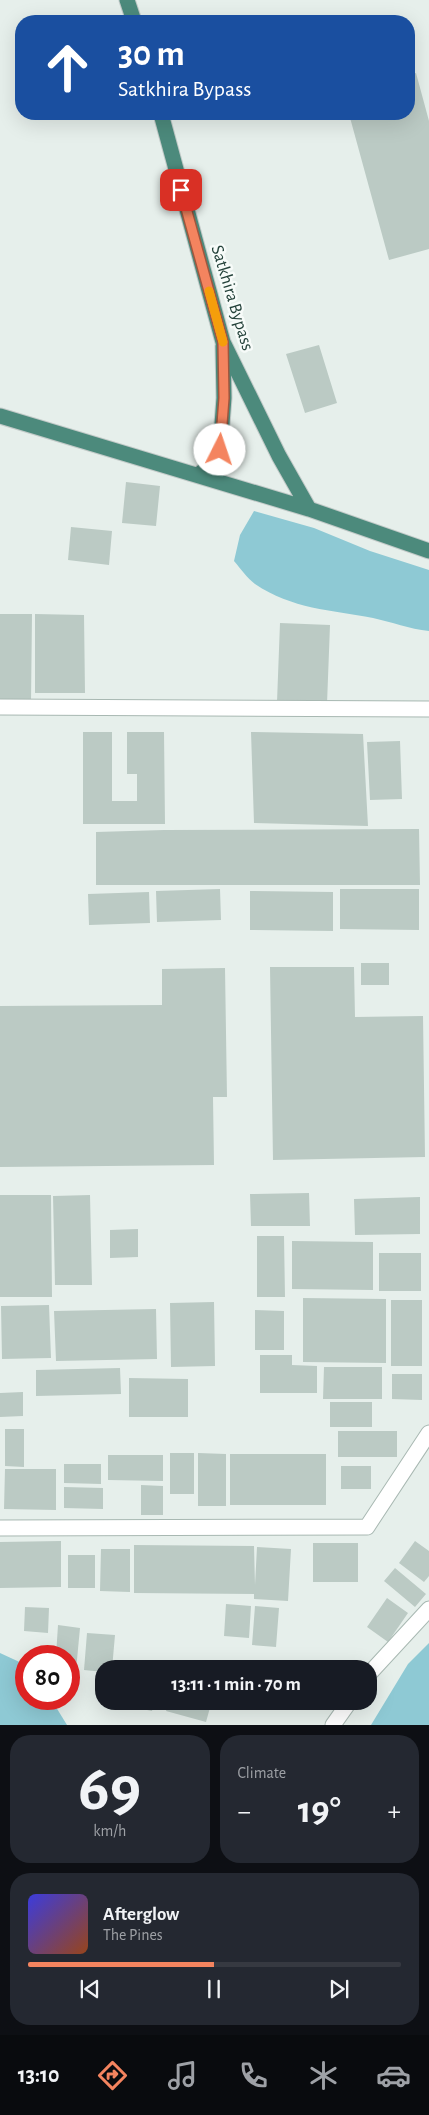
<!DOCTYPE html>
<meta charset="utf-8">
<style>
:root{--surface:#171b24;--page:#242831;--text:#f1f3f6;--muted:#9ea1a6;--line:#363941;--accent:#f4845f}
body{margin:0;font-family:"Alegreya Sans",sans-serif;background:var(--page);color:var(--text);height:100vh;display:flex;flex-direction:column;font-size:19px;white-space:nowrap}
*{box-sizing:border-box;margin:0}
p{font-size:16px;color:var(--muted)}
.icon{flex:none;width:28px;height:28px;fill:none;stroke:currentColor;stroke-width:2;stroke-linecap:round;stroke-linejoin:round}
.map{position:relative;height:1725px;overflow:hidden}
.sheet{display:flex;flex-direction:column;gap:10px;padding:10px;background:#0d0f14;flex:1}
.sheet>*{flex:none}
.guide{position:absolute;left:15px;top:15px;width:400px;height:105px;border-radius:20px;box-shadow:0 5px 20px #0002;background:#1a4fa0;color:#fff;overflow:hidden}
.speed{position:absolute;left:15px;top:1645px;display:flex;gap:10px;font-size:25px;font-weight:700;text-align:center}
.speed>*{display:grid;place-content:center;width:65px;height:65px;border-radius:50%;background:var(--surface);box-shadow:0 5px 20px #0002;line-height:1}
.speed .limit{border:8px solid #d22;background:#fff;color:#111}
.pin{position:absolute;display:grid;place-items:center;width:42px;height:42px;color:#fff;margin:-21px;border-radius:10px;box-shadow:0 2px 8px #0006}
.me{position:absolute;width:55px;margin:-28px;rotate:4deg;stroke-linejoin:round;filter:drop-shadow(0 0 4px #0008)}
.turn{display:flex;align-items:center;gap:18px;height:105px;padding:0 20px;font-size:22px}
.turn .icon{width:65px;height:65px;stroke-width:2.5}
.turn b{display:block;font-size:35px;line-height:42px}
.big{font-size:38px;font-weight:700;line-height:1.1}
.sheet .tile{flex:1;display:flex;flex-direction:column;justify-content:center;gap:8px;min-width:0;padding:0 18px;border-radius:20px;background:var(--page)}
.sheet .dial{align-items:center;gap:0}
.dial b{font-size:65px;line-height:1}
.song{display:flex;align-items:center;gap:15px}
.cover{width:60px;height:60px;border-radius:8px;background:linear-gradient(135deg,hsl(240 70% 55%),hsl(20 70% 35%))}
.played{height:5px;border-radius:2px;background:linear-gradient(90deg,var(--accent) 50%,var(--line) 50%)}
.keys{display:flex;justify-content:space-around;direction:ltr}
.heat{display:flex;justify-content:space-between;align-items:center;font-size:28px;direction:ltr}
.sheet .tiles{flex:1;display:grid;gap:10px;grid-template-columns:1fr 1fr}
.tile:last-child{grid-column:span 2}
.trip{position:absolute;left:95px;top:1660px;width:282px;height:50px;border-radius:20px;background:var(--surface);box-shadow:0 5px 20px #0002;font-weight:700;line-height:50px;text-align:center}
.menu{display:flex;height:80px;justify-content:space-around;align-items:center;background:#090b0e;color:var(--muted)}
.menu .icon{width:35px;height:35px}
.menu .selected{color:var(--accent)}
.menu b{font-size:22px;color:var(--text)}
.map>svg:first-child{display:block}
.water{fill:#8ec9d4}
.building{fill:#bbcac4}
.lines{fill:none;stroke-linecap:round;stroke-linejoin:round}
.minor-casing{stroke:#a8b8b2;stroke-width:17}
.trunk-casing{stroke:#c2cac8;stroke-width:17}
.minor{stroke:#fff;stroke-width:15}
.trunk{stroke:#4c8a7c;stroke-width:15}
.route-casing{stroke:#9f563e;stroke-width:12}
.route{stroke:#f4845f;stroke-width:9}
.slow{stroke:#f59e0b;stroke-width:9}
.labels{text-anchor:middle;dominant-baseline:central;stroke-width:5;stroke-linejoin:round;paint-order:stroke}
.street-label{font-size:18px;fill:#24423a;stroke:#f7fbf9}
</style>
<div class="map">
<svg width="429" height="1725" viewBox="0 0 429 1725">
<rect width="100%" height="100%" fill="#e6efeb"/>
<path class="water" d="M254 511 314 528 370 551 429 570V631C409 629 392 622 373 618 331 610 292 609 255 584 247 578 241 569 234 561L240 535Z
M429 1643V1725H371L408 1664Z
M0 1653 26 1665V1699H51L67 1725H0Z"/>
<path class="building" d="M416 73 429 121V249L389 260 349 114H409V75Z
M319 345 337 403 305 413 286 354Z
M126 482 160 486 156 526 122 523Z
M71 527 112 531 109 565 68 560Z
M0 614H32L31 702 0 701Z
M35 614 84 615 85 693H35Z
M280 623 330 625 327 704 277 702Z
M83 732H112V801H137V774H127V732H164L165 824H83Z
M251 732 363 734 368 826 254 823Z
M400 741 402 799 370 800 367 742Z
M419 829 420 885H96V832L164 830Z
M220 889 221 920 157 922 156 891Z
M340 889H419V930L340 929Z
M250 891 333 892V931L250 930Z
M149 892 150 923 89 925 88 894Z
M361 963H389V985H361Z
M270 967H354L355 1017 423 1016 425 1157 273 1160Z
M225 968 227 1097H213L214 1165 0 1167V1006L162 1005V969Z
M309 1193 310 1226H251L250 1194Z
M0 1195H51L52 1297H0Z
M90 1195 92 1285H55L53 1196Z
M420 1197V1234L355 1235 354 1199Z
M138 1229V1257L110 1258V1230Z
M257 1236H284L285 1297H257Z
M292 1241 373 1242V1290L292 1289Z
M379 1253H421V1291H379Z
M303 1298 386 1299V1363L303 1362Z
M391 1300H422V1366H391Z
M214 1302 215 1366 171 1367 170 1303Z
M49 1305 51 1358 2 1359 1 1306Z
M156 1309 157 1359 56 1361 54 1311Z
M255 1310 284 1311V1350H255Z
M260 1355H292V1365L317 1366V1393H260Z
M324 1367H382V1399H323Z
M120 1368 121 1394 36 1396V1370Z
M392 1374H422V1400L392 1399Z
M129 1378 188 1379V1417H129Z
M23 1392V1416L0 1417V1393Z
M330 1402H372V1427H330Z
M5 1429H24V1467L5 1466Z
M338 1431H397V1457H338Z
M170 1453H194V1494H170Z
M198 1453 226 1454V1506H198Z
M230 1454H326V1505H230Z
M108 1455H163V1481L108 1480Z
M64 1464H101V1484L64 1483Z
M341 1466H371V1489H341Z
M5 1469H56V1510L4 1509Z
M141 1485 163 1486V1515H141Z
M64 1487 103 1488V1509L64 1508Z
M61 1541V1587L0 1588V1542Z
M415 1541 429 1551V1576L424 1582 399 1563Z
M313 1543H358V1582H313Z
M134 1545 254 1546 255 1585 257 1547 291 1549 288 1601 254 1599V1594L134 1593Z
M101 1549H130V1592L100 1591Z
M68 1555H95V1588H68Z
M395 1568 426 1594 415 1607 384 1581Z
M387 1598 408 1613 388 1642 367 1627Z
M226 1604 251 1606 249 1638 224 1636Z
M255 1606 279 1608 276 1647 252 1645Z
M25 1607 49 1608 48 1633 24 1631Z
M58 1625 80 1628 76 1670 69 1669V1656H56Z
M87 1633 115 1635 112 1669H104V1672L84 1670Z
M140 1663 161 1668V1669H139Z
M133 1701H154L152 1711 132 1707Z
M169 1701H199L211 1704 206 1722 166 1711Z"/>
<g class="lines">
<defs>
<path id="minor" d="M0 707 429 709
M0 1528 367 1527 429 1433
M369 1674 429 1609
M333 1725 350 1701"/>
<path id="trunk" d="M127 0 134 21
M161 114 223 342 279 456 309 509
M0 416 309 509 429 551
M198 475 209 466 220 450 224 398 223 346"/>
</defs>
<use href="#minor" class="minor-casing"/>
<use href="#trunk" class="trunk-casing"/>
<use href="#minor" class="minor"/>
<use href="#trunk" class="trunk"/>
</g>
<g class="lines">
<defs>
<path id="route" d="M181 190 223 342 224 398 220 450"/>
</defs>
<use href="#route" class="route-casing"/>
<use href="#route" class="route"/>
<path class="slow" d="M209 291 223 342"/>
</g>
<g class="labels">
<g class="street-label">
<text transform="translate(232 298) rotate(73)">Satkhira Bypass</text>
</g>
</g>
</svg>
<div class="speed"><div class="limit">80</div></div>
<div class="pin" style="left:181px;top:190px;background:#d93025"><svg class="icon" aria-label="arrive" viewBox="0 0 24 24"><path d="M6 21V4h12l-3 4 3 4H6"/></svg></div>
<svg class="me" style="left:220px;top:450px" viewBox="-20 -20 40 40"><circle r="19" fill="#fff"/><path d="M0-13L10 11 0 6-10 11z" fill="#f4845f"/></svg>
<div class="trip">13:11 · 1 min · 70 m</div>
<div class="guide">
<div class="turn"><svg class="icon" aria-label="ahead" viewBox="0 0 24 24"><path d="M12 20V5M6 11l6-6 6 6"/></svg><div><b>30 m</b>Satkhira Bypass</div></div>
</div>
</div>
<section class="sheet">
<div class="tiles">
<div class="tile dial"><b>69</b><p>km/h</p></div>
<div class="tile"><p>Climate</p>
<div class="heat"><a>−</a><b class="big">19°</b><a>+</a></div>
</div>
<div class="tile">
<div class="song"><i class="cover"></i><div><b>Afterglow</b><p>The Pines</p></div></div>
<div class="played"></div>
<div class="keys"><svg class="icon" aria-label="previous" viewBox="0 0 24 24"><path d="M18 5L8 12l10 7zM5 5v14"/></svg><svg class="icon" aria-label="pause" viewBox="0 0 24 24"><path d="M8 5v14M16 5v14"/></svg><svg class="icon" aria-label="next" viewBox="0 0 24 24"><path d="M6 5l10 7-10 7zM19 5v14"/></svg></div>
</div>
</div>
</section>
<nav class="menu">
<b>13:10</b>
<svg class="icon selected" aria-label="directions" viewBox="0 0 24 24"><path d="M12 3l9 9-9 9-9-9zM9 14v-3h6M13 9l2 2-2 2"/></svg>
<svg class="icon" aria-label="music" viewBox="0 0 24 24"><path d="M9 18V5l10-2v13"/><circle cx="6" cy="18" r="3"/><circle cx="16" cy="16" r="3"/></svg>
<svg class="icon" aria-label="phone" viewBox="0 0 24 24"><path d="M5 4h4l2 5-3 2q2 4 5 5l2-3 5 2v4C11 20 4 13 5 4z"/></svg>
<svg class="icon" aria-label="climate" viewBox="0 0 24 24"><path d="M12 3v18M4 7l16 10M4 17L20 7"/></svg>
<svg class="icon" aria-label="car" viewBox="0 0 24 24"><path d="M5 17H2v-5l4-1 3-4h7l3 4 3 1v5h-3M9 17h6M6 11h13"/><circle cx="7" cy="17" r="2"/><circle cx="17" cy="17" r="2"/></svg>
</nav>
